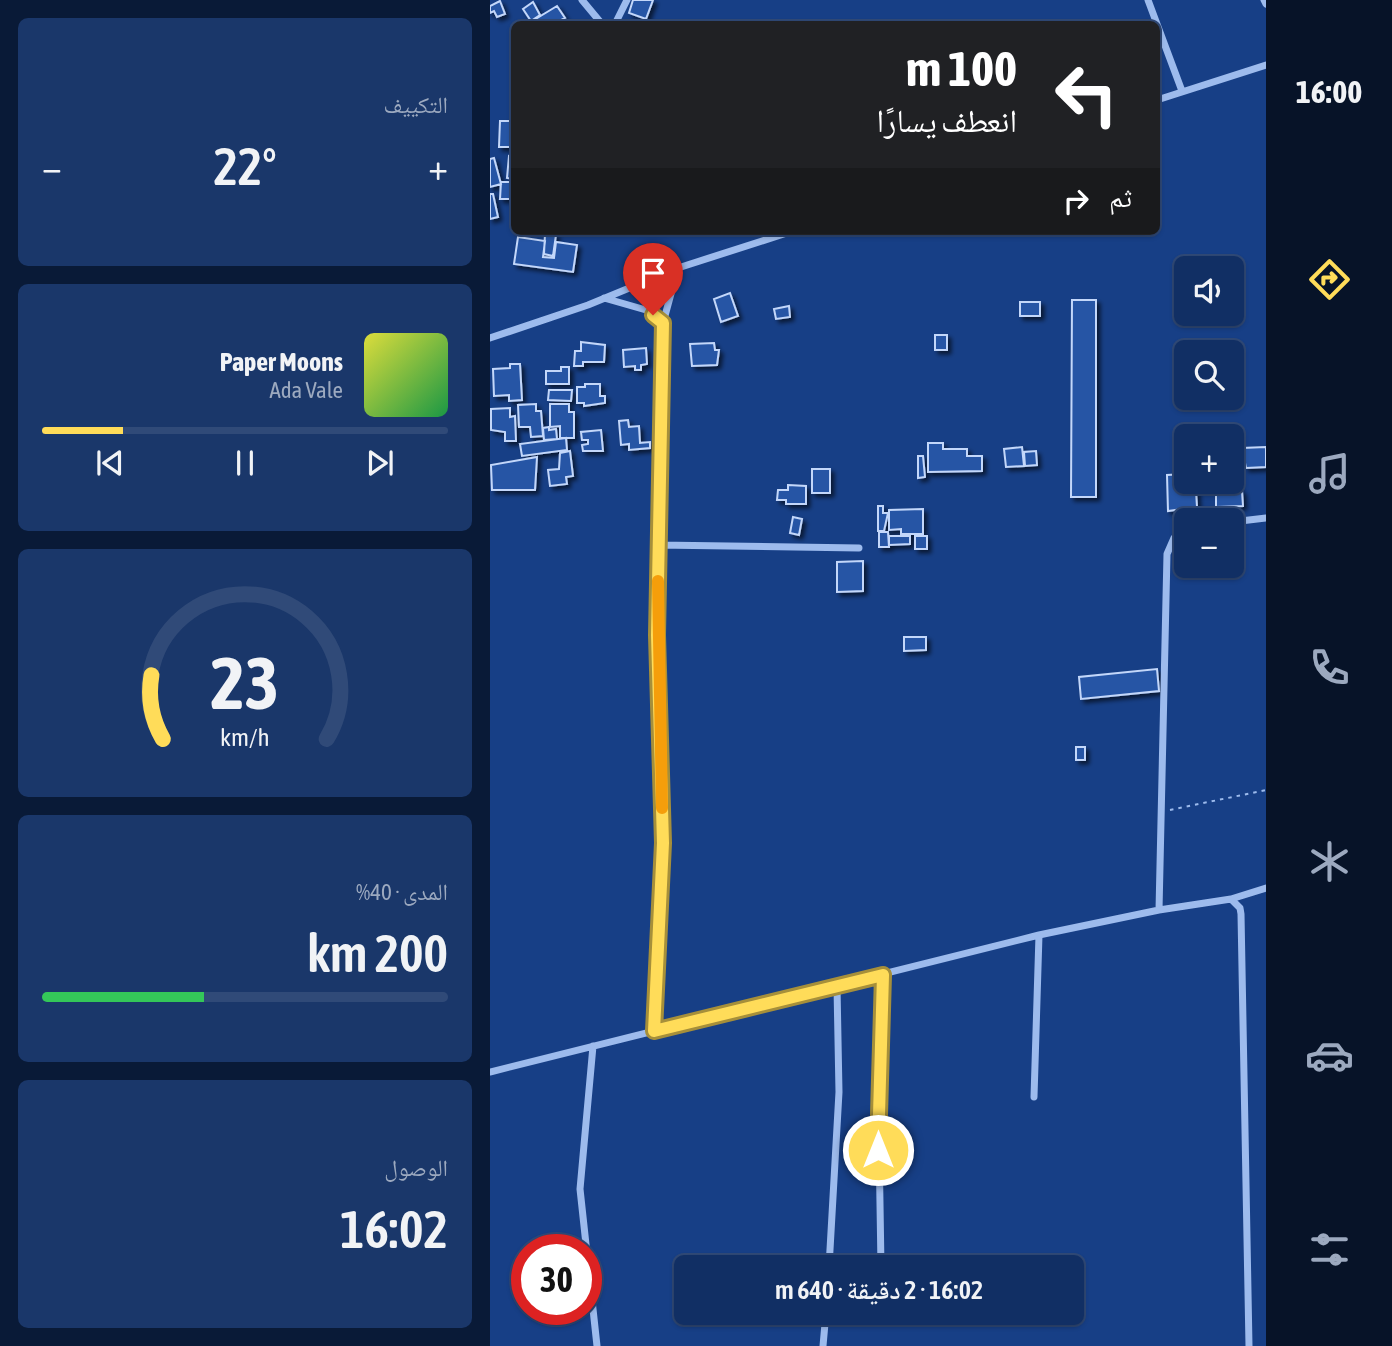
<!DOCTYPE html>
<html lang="ar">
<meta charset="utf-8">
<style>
:root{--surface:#112f64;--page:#1a376a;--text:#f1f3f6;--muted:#9ca9bf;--line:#304a78;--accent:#ffdc59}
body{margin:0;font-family:"Asap Condensed","Noto Naskh Arabic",sans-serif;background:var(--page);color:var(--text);direction:rtl;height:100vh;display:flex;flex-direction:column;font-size:26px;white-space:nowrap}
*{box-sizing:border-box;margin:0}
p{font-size:23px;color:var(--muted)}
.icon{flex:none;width:38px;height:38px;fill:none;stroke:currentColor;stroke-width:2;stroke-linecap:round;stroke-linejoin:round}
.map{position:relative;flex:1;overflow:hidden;direction:ltr}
.details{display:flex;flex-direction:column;gap:18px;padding:18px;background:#091a37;width:490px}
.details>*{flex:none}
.hud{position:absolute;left:21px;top:21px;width:649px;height:214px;border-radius:10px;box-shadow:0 2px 5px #0004,0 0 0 2px var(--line);direction:rtl;background:#202124;color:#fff;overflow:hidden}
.controls{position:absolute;left:684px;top:256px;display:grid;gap:14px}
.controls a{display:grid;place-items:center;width:70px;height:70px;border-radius:10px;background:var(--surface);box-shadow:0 2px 5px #0004,0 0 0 2px var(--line);font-size:35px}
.speed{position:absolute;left:21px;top:1234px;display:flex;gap:14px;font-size:35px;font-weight:700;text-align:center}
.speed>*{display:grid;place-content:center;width:91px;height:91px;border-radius:50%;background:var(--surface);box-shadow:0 2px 5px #0004,0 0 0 2px var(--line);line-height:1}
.speed .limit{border:10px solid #d22;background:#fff;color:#111}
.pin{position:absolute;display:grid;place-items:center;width:60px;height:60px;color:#fff;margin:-72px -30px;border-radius:50% 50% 50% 0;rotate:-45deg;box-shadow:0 0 7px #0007}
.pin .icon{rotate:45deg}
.me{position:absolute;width:77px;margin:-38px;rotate:0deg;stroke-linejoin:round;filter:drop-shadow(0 0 5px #0008)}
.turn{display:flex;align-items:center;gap:24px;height:147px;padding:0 28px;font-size:32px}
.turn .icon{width:91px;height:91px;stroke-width:2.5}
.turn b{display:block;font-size:49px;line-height:60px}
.then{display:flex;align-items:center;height:66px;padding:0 28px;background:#0003;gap:14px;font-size:26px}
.big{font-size:52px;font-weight:600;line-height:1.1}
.details .tile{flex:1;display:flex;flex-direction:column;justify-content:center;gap:10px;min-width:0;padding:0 24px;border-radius:10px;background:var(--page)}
.details .dial{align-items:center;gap:0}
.dial svg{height:182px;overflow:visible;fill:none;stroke:var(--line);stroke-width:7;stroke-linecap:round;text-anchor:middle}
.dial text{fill:var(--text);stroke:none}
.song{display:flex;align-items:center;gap:21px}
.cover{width:84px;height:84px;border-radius:10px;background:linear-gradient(135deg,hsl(60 70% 55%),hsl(140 70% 35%))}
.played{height:7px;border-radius:4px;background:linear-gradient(90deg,var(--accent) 20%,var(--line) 20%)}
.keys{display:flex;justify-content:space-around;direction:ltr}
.heat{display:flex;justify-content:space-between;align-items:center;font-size:38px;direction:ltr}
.charge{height:10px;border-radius:5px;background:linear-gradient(90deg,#34c759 40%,var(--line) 0)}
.trip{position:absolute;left:184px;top:1255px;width:410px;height:70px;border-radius:10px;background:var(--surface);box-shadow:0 2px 5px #0004,0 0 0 2px var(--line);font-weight:600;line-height:70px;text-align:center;direction:rtl}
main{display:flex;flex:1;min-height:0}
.tab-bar{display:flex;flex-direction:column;width:126px;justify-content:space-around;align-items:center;background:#071328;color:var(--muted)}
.tab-bar .icon{width:49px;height:49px}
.tab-bar .active{color:var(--accent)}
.tab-bar b{font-size:32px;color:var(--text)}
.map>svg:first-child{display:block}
.building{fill:#2655a5;stroke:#c3d7fa;stroke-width:2;filter:url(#shadow)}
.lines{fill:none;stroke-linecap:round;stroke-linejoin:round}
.path{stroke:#9dbbed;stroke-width:2;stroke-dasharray:3.5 5;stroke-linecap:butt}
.minor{stroke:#9dbbed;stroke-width:7}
.route-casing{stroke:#a68f3a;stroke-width:18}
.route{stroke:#ffdc59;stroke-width:12}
.slow{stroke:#f59e0b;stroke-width:12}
</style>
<main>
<nav class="tab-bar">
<b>16:00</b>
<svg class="icon active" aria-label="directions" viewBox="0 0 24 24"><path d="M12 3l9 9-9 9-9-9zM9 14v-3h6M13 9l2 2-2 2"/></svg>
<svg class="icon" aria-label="music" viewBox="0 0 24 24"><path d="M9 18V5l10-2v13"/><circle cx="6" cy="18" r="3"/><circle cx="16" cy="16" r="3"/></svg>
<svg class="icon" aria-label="phone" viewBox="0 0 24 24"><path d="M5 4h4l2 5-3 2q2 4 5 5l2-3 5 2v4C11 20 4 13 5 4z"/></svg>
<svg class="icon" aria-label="climate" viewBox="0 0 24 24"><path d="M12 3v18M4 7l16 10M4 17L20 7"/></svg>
<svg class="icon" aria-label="car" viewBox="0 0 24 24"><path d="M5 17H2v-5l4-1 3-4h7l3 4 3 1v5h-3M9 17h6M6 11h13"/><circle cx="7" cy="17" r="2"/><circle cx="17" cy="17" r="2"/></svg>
<svg class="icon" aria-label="filters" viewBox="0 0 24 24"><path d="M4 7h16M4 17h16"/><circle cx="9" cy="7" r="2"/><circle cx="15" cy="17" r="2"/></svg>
</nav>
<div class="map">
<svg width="776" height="1346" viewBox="0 0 776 1346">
<defs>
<filter id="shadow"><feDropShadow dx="3.5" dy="3.5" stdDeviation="2" flood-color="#0009"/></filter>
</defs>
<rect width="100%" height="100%" fill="#173f86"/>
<path class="building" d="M143 0H163L156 19 139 13Z
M10 1 15 14 7 17 4 11 0 13V6Z
M43 2 50 15 41 21 33 9Z
M67 6 75 18 64 24H47L44 20Z
M10 121H21L20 147H9Z
M19 156 24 157V179L17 178Z
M4 158 11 184 0 187V159Z
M11 182H24V199H10Z
M0 194H3L8 217 0 219Z
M55 234 66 235 63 256 54 254Z
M28 237 55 241 53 257 64 258 66 242 87 245 83 272 24 264Z
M240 293 248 316 231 322 224 299Z
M582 300H606V497H581Z
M530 302H550V316H530Z
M299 306 300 317 286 319 284 309Z
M445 335H457V350H445Z
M91 342 115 345 114 362H93V366H84L85 351H91Z
M224 343 225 350H229L227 365 202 366 200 344Z
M156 348 157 364 151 365V370H145V366L134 367 133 350Z
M20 364H30L32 400 19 401V395L4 396 3 369 20 368Z
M71 367H79V384H56V371H71Z
M95 384H110V396H115V403L94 406V403H87V387H95Z
M59 390H82L81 401 58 400Z
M46 404V411H51L53 436 41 437 40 427H29L28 405Z
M60 404H79V412H84V438H70V426L60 427Z
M20 408V417L25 416 26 441H15V432L1 430V409Z
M138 420 139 427 149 426 150 443 160 442V448L139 450V444L131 445 129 421Z
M59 427V430L66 429 67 439 54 440 53 428Z
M111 430 113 451H93L92 445 98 444V440H92L91 432Z
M76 438 77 450 32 456 30 444Z
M438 443H453V449H477V456H492V471L438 472Z
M532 447 534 466 516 467 514 449Z
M776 447V467L756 468 752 448Z
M80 451 83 476 76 477 77 484 60 486 58 470 69 469 70 453Z
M546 451 547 465 535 466 534 452Z
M428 456H433L435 477 428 478Z
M47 457 45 490H2L1 465Z
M322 469H340V493H322Z
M696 474V481H703V491H706L707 507 678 511 677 475Z
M726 482 748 483V491H752L753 506 726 507Z
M298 485 316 486V504H296V500H287L288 490H298Z
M388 506H393V513H398L394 531H388Z
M433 509V534H411V529L399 530V510Z
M303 517 312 519 309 535 300 533Z
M389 532H398L399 547H389Z
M399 536H420V544L399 545Z
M425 536H437V549H425Z
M373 561V591L347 592V562Z
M414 637H436V650L414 651Z
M667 669 669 691 591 699 589 677Z
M586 747H595V760H586Z"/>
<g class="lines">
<path class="path" d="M680 810 776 790"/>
<path class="minor" d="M92 0 112 24
M658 0 692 91
M774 0 776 4
M125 24 137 0
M667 100 776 65
M114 298 156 310 173 323
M0 338 98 305 188 268 303 231
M742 522 776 518
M168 545 369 548
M741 899 776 888
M669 910 677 554 684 538 696 532
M164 1031 173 843 167 635 173 323 188 268
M103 1046 90 1189 107 1346
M0 1072 549 935 669 910 741 899 750 908 751 914 759 1346
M544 1097 549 935
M339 1267 349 1092 347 987
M391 1267 388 1078 393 975
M333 1346 336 1312"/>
</g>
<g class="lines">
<defs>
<path id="route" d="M163 315 173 323 167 635 173 843 164 1031 393 975 388 1150"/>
</defs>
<use href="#route" class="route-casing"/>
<use href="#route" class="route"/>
<path class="slow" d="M168 581 172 808"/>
</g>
</svg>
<div class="controls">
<a><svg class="icon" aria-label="sound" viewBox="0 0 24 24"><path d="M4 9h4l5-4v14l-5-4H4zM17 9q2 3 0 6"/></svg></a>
<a><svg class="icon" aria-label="search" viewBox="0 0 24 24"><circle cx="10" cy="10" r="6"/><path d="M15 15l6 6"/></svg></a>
<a>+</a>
<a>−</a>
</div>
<div class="speed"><div class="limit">30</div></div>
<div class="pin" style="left:163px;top:315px;background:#d93025"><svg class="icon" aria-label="arrive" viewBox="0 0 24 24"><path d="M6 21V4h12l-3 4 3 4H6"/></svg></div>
<svg class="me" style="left:388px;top:1150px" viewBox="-20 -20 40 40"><circle r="17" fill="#ffdc59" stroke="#fff" stroke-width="3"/><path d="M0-11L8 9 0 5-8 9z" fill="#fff"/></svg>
<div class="trip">16:02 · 2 دقيقة · 640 m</div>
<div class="hud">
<div class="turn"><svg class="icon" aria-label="left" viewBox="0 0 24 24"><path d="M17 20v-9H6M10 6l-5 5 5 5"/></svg><div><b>100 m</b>انعطف يسارًا</div></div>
<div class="then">ثم<svg class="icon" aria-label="right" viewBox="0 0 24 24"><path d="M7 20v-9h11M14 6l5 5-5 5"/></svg></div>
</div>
</div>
<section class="details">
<div class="tile"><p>التكييف</p>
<div class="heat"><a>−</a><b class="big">22°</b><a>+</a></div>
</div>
<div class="tile">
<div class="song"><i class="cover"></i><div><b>Paper Moons</b><p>Ada Vale</p></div></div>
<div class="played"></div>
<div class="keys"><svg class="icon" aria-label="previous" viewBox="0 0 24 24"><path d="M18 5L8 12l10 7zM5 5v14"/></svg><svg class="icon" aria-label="pause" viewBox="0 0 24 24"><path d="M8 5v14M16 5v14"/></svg><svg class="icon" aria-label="next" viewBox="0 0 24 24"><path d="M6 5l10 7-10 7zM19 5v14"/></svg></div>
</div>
<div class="tile dial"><svg viewBox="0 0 100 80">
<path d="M14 69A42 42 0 1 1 86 69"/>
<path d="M14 69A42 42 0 0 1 9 41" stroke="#ffdc59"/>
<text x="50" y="56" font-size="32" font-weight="700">23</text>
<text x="50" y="72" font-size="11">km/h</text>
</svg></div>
<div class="tile"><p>المدى · 40%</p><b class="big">200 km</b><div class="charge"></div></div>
<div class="tile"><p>الوصول</p><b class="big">16:02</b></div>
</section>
</main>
